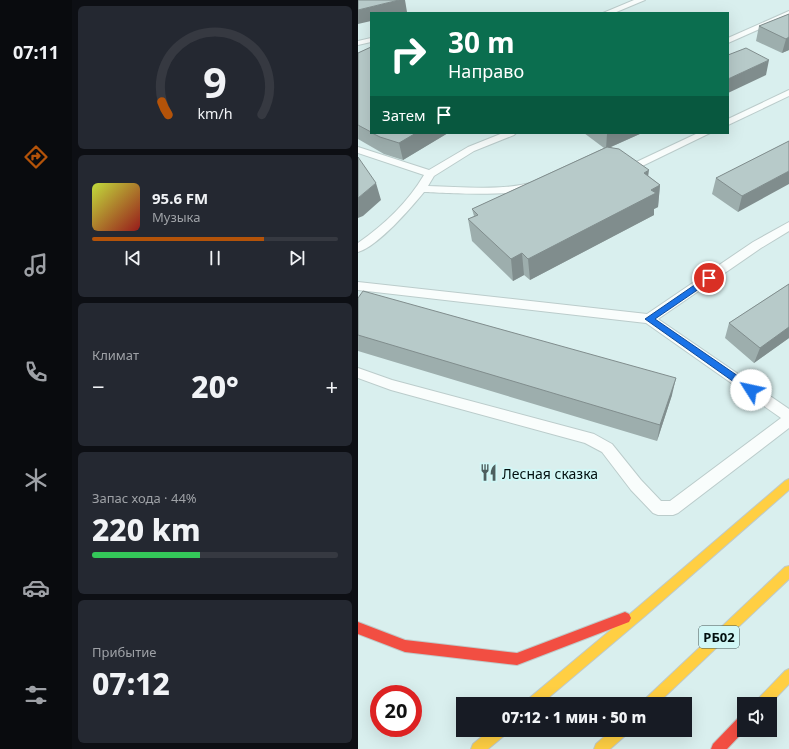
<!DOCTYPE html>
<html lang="ru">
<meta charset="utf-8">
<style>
:root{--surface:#171b24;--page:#242831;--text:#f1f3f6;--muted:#9ea1a6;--line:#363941;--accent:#b45309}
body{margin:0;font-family:"Noto Sans",sans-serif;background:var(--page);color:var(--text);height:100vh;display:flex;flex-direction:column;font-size:15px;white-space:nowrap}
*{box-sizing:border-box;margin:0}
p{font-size:13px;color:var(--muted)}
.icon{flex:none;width:22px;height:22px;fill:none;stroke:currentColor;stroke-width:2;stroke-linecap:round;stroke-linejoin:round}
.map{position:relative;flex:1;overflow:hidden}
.sheet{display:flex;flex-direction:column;gap:6px;padding:6px;background:#0d0f14;width:286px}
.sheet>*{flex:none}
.banner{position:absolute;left:12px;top:12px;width:359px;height:122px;border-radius:0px;box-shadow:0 4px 16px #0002;background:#0b6e4f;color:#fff;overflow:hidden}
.fabs{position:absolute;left:379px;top:697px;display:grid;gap:8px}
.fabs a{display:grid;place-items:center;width:40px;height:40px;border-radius:0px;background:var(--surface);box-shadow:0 4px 16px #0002;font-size:20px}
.speed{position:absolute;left:12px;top:685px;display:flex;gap:8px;font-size:20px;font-weight:700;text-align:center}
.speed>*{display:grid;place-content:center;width:52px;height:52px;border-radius:50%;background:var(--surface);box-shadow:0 4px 16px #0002;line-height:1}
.speed .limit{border:6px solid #d22;background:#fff;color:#111}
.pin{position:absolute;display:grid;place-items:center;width:34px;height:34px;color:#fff;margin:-17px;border:2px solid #fff;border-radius:50%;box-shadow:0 1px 4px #0007}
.me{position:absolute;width:44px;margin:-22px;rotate:305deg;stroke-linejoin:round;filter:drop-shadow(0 0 3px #0008)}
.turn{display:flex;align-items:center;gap:14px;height:84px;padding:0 12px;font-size:18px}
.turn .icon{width:52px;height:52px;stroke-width:2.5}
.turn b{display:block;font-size:28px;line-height:34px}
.then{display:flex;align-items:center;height:38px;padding:0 12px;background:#0003;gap:8px;font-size:15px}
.big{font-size:30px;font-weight:800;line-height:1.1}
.sheet .widget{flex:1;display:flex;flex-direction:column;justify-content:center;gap:6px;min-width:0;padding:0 14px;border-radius:6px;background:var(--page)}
.sheet .dial{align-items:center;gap:0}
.dial svg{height:104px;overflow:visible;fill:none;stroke:var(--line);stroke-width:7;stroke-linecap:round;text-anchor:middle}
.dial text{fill:var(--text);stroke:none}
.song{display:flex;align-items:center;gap:12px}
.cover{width:48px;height:48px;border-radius:6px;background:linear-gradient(135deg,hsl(70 70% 55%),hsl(0 70% 35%))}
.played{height:4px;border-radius:2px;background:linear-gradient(90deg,var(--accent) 70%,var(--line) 70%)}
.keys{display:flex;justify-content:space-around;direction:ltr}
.heat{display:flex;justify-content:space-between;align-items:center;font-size:22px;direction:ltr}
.charge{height:6px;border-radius:3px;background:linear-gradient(90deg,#34c759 44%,var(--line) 0)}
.trip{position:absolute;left:98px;top:697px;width:236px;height:40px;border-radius:0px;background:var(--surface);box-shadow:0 4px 16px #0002;font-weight:800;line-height:40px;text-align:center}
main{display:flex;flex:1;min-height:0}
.tabs{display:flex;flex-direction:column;width:72px;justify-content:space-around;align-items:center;background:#090b0e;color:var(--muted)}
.tabs .icon{width:28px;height:28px}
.tabs .active{color:var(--accent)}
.tabs b{font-size:18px;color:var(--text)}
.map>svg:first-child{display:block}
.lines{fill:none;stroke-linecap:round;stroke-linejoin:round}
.lane-casing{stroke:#bbcccb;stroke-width:2}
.slow-casing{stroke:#bfcac9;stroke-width:2}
.jam-casing{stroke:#bfcac9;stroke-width:2}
.lane{fill:#f9fdfc;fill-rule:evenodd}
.slow{fill:#ffcf43;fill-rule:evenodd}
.jam{fill:#f24e42;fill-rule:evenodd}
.wall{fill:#9daead}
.shaded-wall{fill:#808d8d}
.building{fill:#b7cac9;stroke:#808d8d}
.route{fill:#1a73e8;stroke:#114b97}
.labels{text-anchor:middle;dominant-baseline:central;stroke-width:4;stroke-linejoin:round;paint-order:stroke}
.shield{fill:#d1f7f6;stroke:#415555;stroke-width:1}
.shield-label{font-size:13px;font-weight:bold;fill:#031010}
.poi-label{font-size:14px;fill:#031010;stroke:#d1f7f6;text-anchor:start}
</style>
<main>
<nav class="tabs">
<b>07:11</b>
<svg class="icon active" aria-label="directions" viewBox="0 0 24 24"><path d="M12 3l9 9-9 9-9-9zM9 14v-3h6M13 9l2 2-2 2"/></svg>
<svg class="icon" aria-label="music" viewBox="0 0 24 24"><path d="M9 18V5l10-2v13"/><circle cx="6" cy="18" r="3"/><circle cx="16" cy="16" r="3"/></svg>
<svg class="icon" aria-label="phone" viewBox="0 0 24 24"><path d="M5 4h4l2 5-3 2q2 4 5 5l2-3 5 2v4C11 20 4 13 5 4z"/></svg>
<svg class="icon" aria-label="climate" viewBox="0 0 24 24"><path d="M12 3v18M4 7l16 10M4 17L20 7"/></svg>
<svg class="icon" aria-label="car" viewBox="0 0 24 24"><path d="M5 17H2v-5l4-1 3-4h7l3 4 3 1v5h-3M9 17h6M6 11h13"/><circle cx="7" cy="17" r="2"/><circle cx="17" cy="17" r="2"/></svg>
<svg class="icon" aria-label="filters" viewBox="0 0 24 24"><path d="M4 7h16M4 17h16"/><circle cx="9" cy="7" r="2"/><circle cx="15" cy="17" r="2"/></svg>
</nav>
<section class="sheet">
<div class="widget dial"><svg viewBox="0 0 100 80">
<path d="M14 69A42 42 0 1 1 86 69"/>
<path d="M14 69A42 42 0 0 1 9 59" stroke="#b45309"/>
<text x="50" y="56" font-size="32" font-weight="700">9</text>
<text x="50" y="72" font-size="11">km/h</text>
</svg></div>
<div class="widget">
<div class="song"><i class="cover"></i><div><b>95.6 FM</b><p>Музыка</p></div></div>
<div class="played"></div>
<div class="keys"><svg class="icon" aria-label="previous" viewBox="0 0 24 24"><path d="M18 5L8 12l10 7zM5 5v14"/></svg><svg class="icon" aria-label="pause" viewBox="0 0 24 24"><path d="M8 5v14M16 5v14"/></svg><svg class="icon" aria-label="next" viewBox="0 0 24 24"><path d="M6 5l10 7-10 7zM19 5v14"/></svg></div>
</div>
<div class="widget"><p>Климат</p>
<div class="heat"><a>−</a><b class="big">20°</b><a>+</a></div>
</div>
<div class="widget"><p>Запас хода · 44%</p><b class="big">220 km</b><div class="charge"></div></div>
<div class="widget"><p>Прибытие</p><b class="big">07:12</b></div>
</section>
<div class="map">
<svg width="431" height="749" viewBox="0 0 431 749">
<rect width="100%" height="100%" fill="#d9efee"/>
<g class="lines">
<defs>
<path id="lane" d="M276 0H287L256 13H245Z
M431 11V16L370 43V38Z
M13 38V42L0 45V41Z
M431 90V96L370 125V119Z
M145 133H158L156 135 116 151 76 176 70 186C105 187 143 191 177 182L182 185C171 198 85 193 66 192 52 209 20 246 0 252V243C26 225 50 202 66 175L0 153V147L71 170 110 147Z
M340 133H352L276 170H266L261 167 266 164 272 165Z
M431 222V231L403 248 300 319 431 409V428L320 513 315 515H300L295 513 273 490 244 452 227 443 33 390 0 378V368L34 380 236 434 254 444 283 480 303 501H312L423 418 288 323 0 290V282L289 314 395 242Z"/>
<path id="slow" d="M431 479V490L287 616 183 704H167L169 700 279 608 427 481Z
M431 566V579L299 704H284L286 700 427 567Z
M431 669V684L412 704H397L399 700 427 671Z
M132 730H148L147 735 130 749H113L115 744Z
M254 730H269L268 735 252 749H236L238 744Z"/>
<path id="jam" d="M267 612 271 614 273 618 271 622 159 665 47 652 0 634V622L47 640 159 653Z
M386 716V730H387L369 749H353L355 744 381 717Z"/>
</defs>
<use href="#lane" class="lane-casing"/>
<use href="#slow" class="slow-casing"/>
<use href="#jam" class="jam-casing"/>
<use href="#lane" class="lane"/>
<use href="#slow" class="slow"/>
<use href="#jam" class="jam"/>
</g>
<path class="wall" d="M431 14V50L424 53 398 41 401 26Z
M13 47V133H90L45 160 26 154 0 139V53Z
M226 133H284L253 147 302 185 300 207 296 209V215L172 280 166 275 155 281 114 241 110 219 116 216 114 209 246 148Z
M431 141 380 212 354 194 358 178Z
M431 284V338L396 363 367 338 371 323Z
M0 298 314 395 299 441 0 351Z"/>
<path class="shaded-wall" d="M41 0H47L49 12 45 13H13V21L0 24V10Z
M431 37V50L424 53 428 39Z
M411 60 408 75 370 93V79Z
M58 133H90L45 160 41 143Z
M251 133H284L248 149 249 134Z
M291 170 288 192 286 173Z
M431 171V184L380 212 384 196Z
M18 183 23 200 5 216 0 218V198Z
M302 185 300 207 296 209V215L172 280 170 259Z
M164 253 166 275 155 281 153 259Z
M431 327V338L396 363 402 348Z
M318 378 314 395 299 441 302 425Z"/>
<path class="building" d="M0 0H41L0 10Z
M431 14V37L428 39 401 26Z
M13 47V132L0 125V53Z
M388 48 411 60 370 79V55Z
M14 133H58L41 143 22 137Z
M431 141V171L384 196 358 178Z
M249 147 261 149 291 170 286 173 302 185 293 190 298 193 170 259 164 253 153 259 110 219 120 215 114 209Z
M0 157 18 183 0 198Z
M431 284V327L402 348 371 323Z
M5 291 318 378 302 425 0 335V298Z"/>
<path class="route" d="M351 275 355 278 354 280 297 319 396 387 398 390 396 392H390L287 319Z"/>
<defs>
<symbol id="restaurant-bare" viewBox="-9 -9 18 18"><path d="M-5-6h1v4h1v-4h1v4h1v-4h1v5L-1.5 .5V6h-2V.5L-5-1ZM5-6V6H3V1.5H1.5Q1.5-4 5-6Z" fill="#4e5e5e" stroke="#d1f7f6" stroke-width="2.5" paint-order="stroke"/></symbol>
</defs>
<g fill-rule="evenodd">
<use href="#restaurant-bare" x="118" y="460" width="25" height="25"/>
</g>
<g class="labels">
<rect class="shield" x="341" y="626" width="40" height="22" rx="3"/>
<g class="shield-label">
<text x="361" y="637">РБ02</text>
</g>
<g class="poi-label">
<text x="144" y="473">Лесная сказка</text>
</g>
</g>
</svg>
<div class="fabs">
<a><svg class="icon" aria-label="sound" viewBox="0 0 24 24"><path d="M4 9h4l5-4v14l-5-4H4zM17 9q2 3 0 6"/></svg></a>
</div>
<div class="speed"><div class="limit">20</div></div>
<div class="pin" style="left:351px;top:278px;background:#d93025"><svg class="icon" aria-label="arrive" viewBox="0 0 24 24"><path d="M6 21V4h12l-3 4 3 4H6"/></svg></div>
<svg class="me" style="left:393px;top:390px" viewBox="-20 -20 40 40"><circle r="19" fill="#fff"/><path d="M0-13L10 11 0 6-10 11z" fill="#1a73e8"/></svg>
<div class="trip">07:12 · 1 мин · 50 m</div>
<div class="banner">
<div class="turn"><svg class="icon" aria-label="right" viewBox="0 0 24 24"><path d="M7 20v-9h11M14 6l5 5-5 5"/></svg><div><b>30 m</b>Направо</div></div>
<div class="then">Затем<svg class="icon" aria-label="arrive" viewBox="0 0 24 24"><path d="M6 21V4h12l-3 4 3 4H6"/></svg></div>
</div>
</div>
</main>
